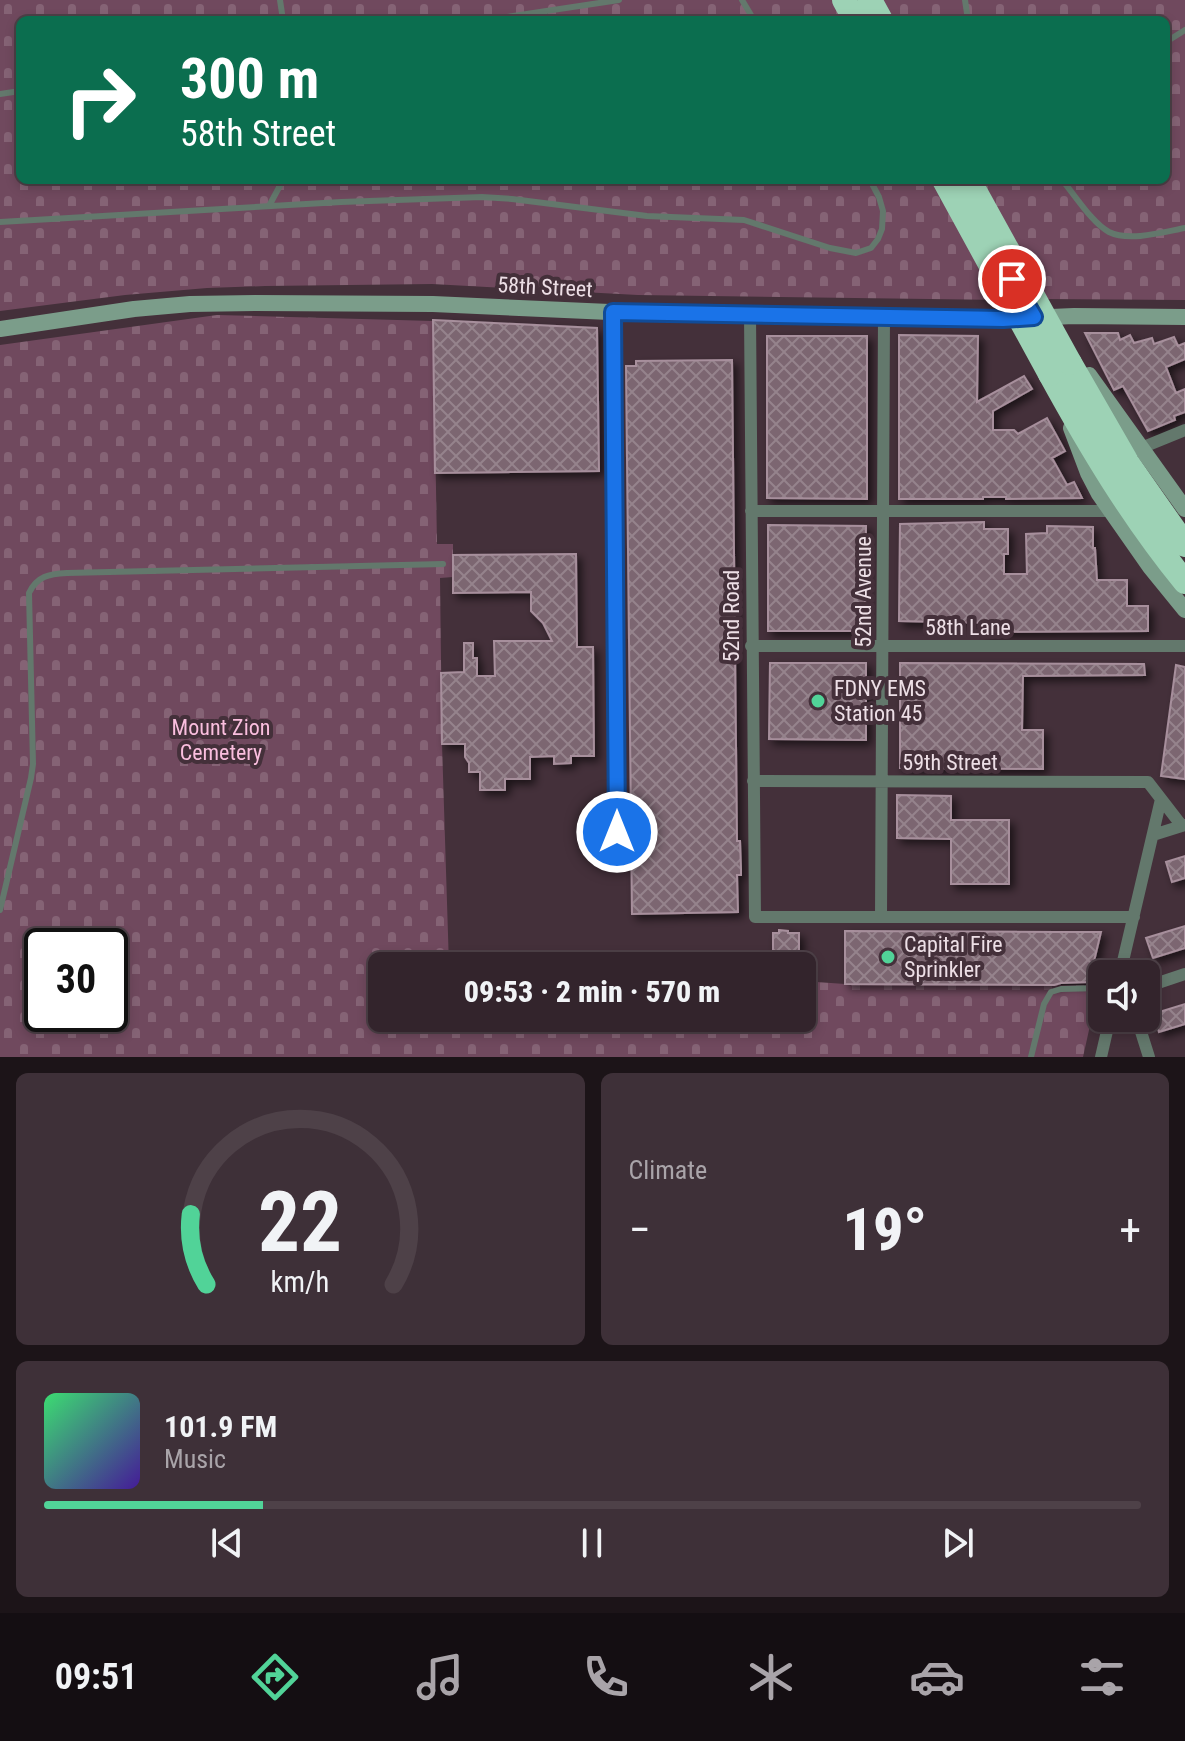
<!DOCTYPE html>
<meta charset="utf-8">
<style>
:root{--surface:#33242c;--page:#3e3038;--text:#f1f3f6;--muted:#a9a4a9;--line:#4e4148;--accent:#51d398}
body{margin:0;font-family:"Roboto Condensed",sans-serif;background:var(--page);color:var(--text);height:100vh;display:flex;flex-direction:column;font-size:30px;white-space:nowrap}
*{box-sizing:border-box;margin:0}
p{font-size:26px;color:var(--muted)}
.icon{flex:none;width:44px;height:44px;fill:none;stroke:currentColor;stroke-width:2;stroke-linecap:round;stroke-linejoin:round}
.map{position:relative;height:1057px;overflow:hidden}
.details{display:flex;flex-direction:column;gap:16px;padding:16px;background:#1c1418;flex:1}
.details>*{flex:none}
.top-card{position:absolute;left:16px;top:16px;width:1154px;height:168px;border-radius:12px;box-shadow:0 4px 12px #0003,0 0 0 2px var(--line);background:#0b6e4f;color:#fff;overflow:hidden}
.tools{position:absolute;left:1088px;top:960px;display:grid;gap:16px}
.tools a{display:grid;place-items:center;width:72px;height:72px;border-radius:12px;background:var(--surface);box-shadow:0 4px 12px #0003,0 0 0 2px var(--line);font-size:40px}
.speed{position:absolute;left:24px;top:928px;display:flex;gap:16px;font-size:40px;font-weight:700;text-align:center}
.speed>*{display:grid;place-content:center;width:104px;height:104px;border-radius:50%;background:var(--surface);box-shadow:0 4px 12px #0003,0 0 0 2px var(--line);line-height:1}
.speed .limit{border:4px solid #111;border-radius:12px;background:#fff;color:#111}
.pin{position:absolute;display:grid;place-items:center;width:68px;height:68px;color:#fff;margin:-34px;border:4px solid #fff;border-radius:50%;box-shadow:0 2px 8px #0007}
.me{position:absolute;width:88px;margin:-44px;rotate:0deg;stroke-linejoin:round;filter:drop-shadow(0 0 6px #0008)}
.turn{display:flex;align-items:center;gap:28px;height:168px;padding:0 32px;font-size:36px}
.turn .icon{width:104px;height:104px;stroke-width:2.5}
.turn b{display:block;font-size:56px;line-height:68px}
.big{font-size:60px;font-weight:800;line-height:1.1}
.details .widget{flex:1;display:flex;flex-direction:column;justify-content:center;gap:12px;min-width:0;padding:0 28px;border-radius:12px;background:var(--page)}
.details .dial{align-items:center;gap:0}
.dial svg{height:208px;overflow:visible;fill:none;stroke:var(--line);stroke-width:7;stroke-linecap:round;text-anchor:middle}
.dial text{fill:var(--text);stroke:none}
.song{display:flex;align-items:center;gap:24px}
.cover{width:96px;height:96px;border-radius:12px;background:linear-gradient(135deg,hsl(140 70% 55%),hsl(260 70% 35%))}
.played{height:8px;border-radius:4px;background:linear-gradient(90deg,var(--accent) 20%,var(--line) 20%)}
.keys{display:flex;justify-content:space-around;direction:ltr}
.heat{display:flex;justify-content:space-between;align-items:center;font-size:44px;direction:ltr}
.details .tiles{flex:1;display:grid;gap:16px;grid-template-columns:1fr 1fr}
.widget:last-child{grid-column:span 2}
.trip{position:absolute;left:368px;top:952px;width:448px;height:80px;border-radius:12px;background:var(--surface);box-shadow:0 4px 12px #0003,0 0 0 2px var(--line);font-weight:800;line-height:80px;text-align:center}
.menu{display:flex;height:128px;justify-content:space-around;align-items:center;background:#140e12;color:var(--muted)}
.menu .icon{width:56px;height:56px}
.menu .current{color:var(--accent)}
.menu b{font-size:36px;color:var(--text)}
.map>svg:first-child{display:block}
.cemetery{fill:url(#cemetery-stones);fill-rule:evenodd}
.building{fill:url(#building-cross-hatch);stroke:#a78f9c;stroke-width:2;filter:url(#shadow)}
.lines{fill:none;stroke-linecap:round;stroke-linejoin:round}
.service{stroke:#63786c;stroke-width:6}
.minor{stroke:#63786c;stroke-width:12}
.secondary{stroke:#7b9d8a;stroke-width:16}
.motorway{stroke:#9dd2b5;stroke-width:24}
.motorway-bridge{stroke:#9dd2b5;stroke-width:24}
.route-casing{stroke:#114b97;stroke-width:20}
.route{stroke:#1a73e8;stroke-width:14}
.poi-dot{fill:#51d398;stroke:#44303a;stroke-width:3}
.labels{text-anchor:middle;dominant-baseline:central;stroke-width:8;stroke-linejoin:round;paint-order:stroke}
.street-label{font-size:22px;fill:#eddfe6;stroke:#44303a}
.poi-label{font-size:22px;fill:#eddfe6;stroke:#44303a;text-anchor:start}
.park-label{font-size:22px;fill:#fabede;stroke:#44303a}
</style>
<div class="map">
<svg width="1185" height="1057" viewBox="0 0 1185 1057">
<defs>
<pattern id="cemetery-stones" width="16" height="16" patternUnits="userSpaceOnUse" patternTransform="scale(2)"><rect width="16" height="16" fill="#70495e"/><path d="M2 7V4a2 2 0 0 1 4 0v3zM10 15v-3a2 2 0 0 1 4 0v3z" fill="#856375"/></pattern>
<pattern id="building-cross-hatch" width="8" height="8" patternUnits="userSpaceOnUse" patternTransform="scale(2)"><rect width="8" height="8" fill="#7c6671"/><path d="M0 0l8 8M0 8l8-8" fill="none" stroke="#95838c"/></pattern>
<filter id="shadow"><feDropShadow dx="4.5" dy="4.5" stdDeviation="4" flood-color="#0009"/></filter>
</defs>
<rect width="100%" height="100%" fill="#44303a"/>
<path class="cemetery" d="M0 0H838L849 20H20V180H937L1004 300 638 295 432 284 265 286 207 288 125 295 0 311Z
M881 0H1185V300L1044 299 979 180H1166V20H891Z
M217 315 433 321 437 544H453V577L440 578 442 744 449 966H382V1018H802V981L845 984 1099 985 1083 1057H0V345ZM42 946H110V1014H42Z"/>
<path class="building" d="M433 320 597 328 599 471 435 473Z
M1085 333H1118L1120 340 1130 335 1134 343 1152 338 1154 344 1174 337 1178 346 1185 343V359L1166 367 1176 393 1185 389V412L1174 416 1175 420 1148 431 1123 386 1114 390Z
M899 335 978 336 977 402 1024 376 1032 389 993 411V430H1014L1018 434 1047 418 1065 451 1052 458 1067 485 1074 482 1082 498 1006 499V497H983V499H899Z
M767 336H867V499L767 498Z
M732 360 737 841H740L741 869V875H737L738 912 632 914 626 366H636V361Z
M984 522V529H1008V554H1004V574H1027L1026 534 1047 533V526L1093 527V548H1095L1097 580H1127V606H1148V631L983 632V623L899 621 900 524Z
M768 525 866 526 865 631H768Z
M576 554 577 647H593L594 756H571V763L554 764V756L530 757V779H505V790H480V772H469V763L465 757V744H442L441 673 464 672V643H473V658H477V676H495L494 641H552L543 623 531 611V592L453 593V555Z
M770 663H866V740L769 739Z
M900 663 1144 664 1145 675 1023 676 1022 730H1043V769L900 768Z
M1176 665 1185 667V779L1161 776Z
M897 795 951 796V820H1009V884H951V839L897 838Z
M1185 856V878L1172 882 1166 862Z
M1185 926V948L1153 958 1146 938Z
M779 930 788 931V933H799V966H773V933H779Z
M845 931 1057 932H1101L1089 982 1061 983 1054 985 845 984Z
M1185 1004V1024L1159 1032 1153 1014Z"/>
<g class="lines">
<path class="service" d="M280 0 283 20
M742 0 754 20
M965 0 968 20
M487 20 619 0
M1166 42 1185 30
M0 94 20 91
M1062 180C1075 195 1092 223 1109 232 1129 242 1164 232 1185 228
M269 206 283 180
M0 222 341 202 482 197 512 199 647 216 744 220 830 248 856 253 871 248 878 239 882 229 883 211 879 197 870 180
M0 910 31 778 33 764 29 593C37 576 49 574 67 573L443 564
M1031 1057 1044 1004 1051 992 1061 989 1102 988"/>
<path class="minor" d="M613 312 617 832
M750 314 755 917H1134
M1141 448 1185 430
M751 511H1110
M751 646H1185
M753 781 1148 782 1182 826
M1153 835 1185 825
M881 917 884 316
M1120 974 1161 799
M1146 987 1185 974
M1135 1018 1137 1019 1149 1057
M1101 1057 1110 1018"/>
<path class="secondary" d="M0 329 134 309 190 304 255 303 433 304 632 313 1003 319 1074 316 1185 317
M1089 375 1185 509
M1071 428 1088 473 1099 494 1150 567 1185 610"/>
<path class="motorway" d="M844 0 855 20
M870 0 881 20
M1070 363 1127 462 1185 545
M1050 374C1090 447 1132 517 1185 582"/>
<path class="motorway-bridge" d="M944 180 1050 374
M969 180 1070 363"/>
</g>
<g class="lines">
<defs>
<path id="route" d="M617 832 613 312 1003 319 1034 317 1012 279"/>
</defs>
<use href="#route" class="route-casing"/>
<use href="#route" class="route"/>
</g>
<g class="poi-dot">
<circle cx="818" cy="701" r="8"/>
<circle cx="888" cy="957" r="8"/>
</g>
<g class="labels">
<g class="street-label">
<text transform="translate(545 287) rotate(3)">58th Street</text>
<text transform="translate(863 592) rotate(-90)">52nd Avenue</text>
<text transform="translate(731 616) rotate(-90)">52nd Road</text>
<text x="968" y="627">58th Lane</text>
<text x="950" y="762">59th Street</text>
</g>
<g class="poi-label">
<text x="834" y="688">FDNY EMS<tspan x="834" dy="25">Station 45</tspan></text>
<text x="904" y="944">Capital Fire<tspan x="904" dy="25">Sprinkler</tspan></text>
</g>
<g class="park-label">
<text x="221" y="727">Mount Zion<tspan x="221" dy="25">Cemetery</tspan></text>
</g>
</g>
</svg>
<div class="tools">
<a><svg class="icon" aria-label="sound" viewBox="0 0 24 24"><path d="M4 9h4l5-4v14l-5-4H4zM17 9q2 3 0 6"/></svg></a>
</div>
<div class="speed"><div class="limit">30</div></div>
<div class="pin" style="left:1012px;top:279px;background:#d93025"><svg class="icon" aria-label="arrive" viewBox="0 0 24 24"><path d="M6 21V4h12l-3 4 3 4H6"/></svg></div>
<svg class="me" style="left:617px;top:832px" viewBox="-20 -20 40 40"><circle r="17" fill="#1a73e8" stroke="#fff" stroke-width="3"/><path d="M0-11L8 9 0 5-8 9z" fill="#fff"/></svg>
<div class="trip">09:53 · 2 min · 570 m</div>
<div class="top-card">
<div class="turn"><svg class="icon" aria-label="right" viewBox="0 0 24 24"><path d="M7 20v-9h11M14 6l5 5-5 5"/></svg><div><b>300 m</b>58th Street</div></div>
</div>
</div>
<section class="details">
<div class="tiles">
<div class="widget dial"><svg viewBox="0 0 100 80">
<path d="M14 69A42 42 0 1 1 86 69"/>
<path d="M14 69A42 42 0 0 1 8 42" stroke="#51d398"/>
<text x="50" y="56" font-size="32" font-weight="700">22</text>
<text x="50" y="72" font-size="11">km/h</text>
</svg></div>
<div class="widget"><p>Climate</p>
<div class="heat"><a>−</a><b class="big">19°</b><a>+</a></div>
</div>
<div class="widget">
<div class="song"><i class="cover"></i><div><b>101.9 FM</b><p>Music</p></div></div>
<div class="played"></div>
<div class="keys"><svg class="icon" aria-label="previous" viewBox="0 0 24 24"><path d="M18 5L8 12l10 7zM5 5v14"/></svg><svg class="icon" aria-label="pause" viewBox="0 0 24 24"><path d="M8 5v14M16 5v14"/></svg><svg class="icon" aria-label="next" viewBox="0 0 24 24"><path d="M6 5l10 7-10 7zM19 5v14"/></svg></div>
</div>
</div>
</section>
<nav class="menu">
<b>09:51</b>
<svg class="icon current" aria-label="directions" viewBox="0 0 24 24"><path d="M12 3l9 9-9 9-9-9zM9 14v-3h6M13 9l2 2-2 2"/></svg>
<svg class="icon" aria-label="music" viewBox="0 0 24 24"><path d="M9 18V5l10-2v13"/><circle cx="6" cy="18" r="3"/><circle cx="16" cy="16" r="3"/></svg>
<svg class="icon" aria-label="phone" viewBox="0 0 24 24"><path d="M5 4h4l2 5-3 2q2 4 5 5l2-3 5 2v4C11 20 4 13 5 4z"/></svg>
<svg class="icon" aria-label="climate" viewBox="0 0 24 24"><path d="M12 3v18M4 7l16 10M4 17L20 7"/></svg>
<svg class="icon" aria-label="car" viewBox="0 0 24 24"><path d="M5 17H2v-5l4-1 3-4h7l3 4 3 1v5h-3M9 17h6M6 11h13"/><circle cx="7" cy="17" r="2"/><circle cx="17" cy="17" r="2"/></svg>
<svg class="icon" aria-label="filters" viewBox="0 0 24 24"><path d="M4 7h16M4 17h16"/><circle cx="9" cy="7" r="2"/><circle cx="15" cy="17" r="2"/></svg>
</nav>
